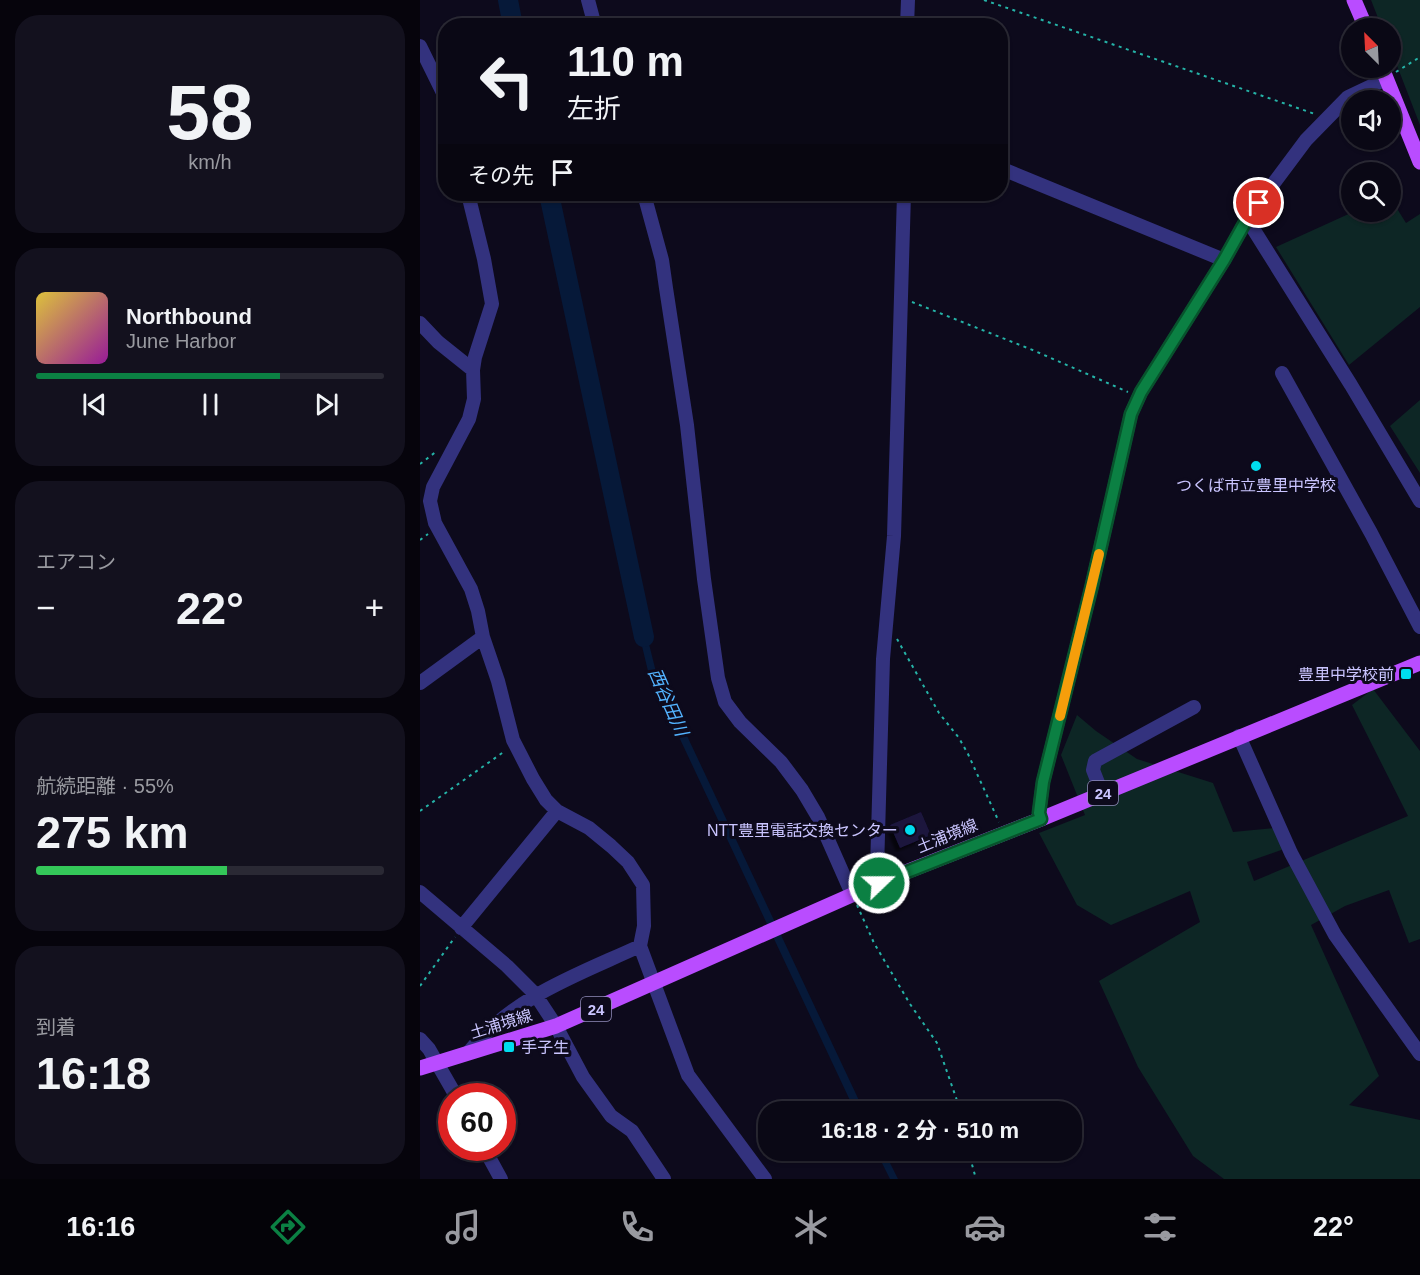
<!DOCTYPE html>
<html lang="ja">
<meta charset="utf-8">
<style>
:root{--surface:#0a0815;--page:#13111e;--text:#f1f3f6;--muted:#999aa0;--line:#2a2934;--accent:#0b8043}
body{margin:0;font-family:Helvetica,"Noto Sans JP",sans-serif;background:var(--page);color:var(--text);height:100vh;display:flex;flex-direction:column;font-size:22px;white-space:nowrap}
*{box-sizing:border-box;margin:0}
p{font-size:20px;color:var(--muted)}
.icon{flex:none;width:33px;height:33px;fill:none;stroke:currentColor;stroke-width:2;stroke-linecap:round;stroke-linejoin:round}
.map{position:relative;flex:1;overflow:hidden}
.side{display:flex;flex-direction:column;gap:15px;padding:15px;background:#06040c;width:420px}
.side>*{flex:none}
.banner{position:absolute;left:18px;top:18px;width:570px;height:183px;border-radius:24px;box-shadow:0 2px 4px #0004,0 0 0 2px var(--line);background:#0a0815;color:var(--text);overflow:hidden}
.needle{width:39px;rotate:336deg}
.tools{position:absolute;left:921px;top:18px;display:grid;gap:12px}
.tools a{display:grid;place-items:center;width:60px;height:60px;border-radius:50%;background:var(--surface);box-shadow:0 2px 4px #0004,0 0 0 2px var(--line);font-size:30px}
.speed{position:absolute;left:18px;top:1083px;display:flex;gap:12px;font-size:30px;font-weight:700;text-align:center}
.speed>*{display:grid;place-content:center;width:78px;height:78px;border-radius:50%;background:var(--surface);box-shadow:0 2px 4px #0004,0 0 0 2px var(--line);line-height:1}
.speed .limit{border:9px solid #d22;background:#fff;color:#111}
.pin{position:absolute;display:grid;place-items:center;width:51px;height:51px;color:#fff;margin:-26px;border:3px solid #fff;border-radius:50%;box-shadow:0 2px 6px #0007}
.me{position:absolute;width:66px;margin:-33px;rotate:68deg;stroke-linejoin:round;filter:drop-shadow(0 0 4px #0008)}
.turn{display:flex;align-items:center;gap:21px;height:126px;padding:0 30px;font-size:27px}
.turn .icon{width:78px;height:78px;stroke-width:2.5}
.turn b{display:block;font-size:42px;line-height:51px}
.then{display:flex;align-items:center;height:57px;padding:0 30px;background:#0003;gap:12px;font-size:22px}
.big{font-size:45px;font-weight:700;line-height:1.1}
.side .card{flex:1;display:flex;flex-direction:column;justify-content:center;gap:9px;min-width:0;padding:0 21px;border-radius:24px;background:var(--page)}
.side .dial{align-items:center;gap:0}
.dial b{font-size:78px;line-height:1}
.song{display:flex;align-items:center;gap:18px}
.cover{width:72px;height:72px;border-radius:9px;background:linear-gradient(135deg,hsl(50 70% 55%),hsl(300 70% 35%))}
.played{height:6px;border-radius:3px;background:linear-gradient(90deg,var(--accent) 70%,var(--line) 70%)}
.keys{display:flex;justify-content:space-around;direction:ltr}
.heat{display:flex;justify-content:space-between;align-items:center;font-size:33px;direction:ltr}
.charge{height:9px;border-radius:4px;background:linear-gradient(90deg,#34c759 55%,var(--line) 0)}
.trip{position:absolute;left:338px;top:1101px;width:324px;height:60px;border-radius:24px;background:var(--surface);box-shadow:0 2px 4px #0004,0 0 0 2px var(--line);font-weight:700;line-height:60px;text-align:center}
.tabs{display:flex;height:96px;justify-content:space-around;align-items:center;background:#040308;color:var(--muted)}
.tabs .icon{width:42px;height:42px}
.tabs .selected{color:var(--accent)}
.tabs b{font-size:27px;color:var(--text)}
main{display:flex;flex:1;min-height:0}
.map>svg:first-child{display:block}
.green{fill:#0d2625}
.water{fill:#061939}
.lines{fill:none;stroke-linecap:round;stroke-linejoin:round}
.river{stroke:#061939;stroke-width:20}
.building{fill:#1c153e;filter:url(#shadow)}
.path{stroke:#25b3a7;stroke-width:2;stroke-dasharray:3 4.5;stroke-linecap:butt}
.minor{stroke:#33327e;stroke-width:14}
.major{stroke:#b94cff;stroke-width:15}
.route-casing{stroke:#07532c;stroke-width:15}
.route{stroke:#0b8043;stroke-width:10}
.slow{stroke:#f59e0b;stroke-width:10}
.poi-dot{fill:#00ddf0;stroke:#0d0a1c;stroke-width:2}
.labels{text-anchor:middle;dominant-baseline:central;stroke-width:6;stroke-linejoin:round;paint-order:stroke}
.shield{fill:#0d0a1c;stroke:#918dbb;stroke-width:1.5}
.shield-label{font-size:15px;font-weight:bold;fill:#cac5ff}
.poi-label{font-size:16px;fill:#cac5ff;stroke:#0d0a1c;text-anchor:end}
.street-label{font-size:16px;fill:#cac5ff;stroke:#0d0a1c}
.water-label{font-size:18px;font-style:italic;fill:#53b3ff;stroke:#0d0a1c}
</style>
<main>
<section class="side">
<div class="card dial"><b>58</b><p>km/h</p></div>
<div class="card">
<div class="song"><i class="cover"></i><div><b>Northbound</b><p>June Harbor</p></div></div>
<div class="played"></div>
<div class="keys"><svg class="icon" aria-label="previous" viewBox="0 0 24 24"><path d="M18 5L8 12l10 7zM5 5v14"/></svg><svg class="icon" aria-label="pause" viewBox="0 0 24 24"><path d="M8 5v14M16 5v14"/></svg><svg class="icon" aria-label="next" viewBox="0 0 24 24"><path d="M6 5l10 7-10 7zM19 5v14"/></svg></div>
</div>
<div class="card"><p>エアコン</p>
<div class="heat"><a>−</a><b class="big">22°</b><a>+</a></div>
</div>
<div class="card"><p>航続距離 · 55%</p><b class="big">275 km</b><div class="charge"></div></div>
<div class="card"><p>到着</p><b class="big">16:18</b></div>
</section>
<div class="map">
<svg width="1000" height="1179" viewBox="0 0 1000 1179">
<defs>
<filter id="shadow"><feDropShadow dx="-4" dy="4" stdDeviation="1.5" flood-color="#0009"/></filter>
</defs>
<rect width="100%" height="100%" fill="#0d0a1c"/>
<path class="green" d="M951 0H1000V125L971 50 970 28H962Z
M971 199 986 223 1000 214V307L929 365 856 247 933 212H970Z
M1000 400V473L970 426Z
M953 689 1000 751V939L989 943 969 890 925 906 891 925 959 1076 929 1105 1000 1120V1179H804L773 1156 718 1067 679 981 780 922 770 891 691 925 657 905 619 833 665 815 641 755 657 715 676 731 717 759 793 783 813 832 855 828 864 849 827 862 834 881 988 816 932 705Z"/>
<path class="water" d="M221 612 235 668 444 1111H435L228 671 214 613Z
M456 1151H464L478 1179H470Z"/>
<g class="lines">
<path class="river" d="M88 0 93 26
M129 194 224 637"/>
</g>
<path class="building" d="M501 812 511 835 480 848 470 825Z"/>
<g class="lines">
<path class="path" d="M564 0 895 114
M976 72 1000 57
M492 302 615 351 708 392
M0 464 17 451
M0 540 8 534
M477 639 519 713 539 738 548 754 579 822
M0 811 85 751
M437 905 454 943 490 1004 517 1043 541 1112
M0 986 35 937
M548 1150 556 1179"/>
<path class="minor" d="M168 0 175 26
M487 26 488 0
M0 46 26 99
M580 168 804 260
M48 194 64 259 72 304 55 357 53 370 54 399 49 419 13 487 10 501 15 523 51 589 58 611 63 637 78 681 93 740 113 779 126 800 137 811 169 828 191 846 208 862 223 885 224 926 220 946 268 1075 345 1179
M224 194 242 260 246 288 267 425 284 579 298 678 305 702 320 722 361 762 382 790 398 817 432 894
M827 219 931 385 1000 501
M0 323 18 342 53 370
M862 373 951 533 1000 627
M0 683 63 637
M819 736 871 853 915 935 1000 1054
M682 793 673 770 675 761 774 707
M621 819 619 813 623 782 672 585 711 414 721 392 804 260 827 219 886 140 928 97 966 79
M459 883 457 870 463 659 474 536 484 194
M0 892 87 966 115 994 136 1026 163 1077 191 1116 212 1131 244 1179
M41 928 137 811
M0 1039 9 1049 36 1096
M48 1053C94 996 155 976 220 946
M64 1148 81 1179"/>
<path class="major" d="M934 0 946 28
M962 68 1000 162
M0 1068 136 1026 468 879 621 819 1000 663"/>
</g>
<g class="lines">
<defs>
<path id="route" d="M459 883 621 819 619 813 623 782 672 585 711 414 721 392 804 260 827 219 839 203"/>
</defs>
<use href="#route" class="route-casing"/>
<use href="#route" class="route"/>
<path class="slow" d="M640 716 679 554"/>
</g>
<g class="poi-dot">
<circle cx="836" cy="466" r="6"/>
<rect x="980" y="668" width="12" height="12" rx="3"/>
<circle cx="490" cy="830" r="6"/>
<rect x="83" y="1041" width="12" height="12" rx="3"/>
</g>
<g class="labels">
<g class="shield">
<rect x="668" y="781" width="30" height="24" rx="4.5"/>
<rect x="161" y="997" width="30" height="24" rx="4.5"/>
</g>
<g class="shield-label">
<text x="683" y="793">24</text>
<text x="176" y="1009">24</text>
</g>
<g class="poi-label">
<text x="836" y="485" text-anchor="middle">つくば市立豊里中学校</text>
<text x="974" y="674">豊里中学校前</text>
<text x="478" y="830">NTT豊里電話交換センター</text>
<text x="101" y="1047" text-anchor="start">手子生</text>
</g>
<g class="street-label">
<text transform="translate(527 836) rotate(-22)">土浦境線</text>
<text transform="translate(81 1024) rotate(-17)">土浦境線</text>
</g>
<g class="water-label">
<text transform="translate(248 702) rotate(66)">西谷田川</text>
</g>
</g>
</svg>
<div class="tools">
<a><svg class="needle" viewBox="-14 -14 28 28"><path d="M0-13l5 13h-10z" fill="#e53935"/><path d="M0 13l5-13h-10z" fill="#999aa0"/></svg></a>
<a><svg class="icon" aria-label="sound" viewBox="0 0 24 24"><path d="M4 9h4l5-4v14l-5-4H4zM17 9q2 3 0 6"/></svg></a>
<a><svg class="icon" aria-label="search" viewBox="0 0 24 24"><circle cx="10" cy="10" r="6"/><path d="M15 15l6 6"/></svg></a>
</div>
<div class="speed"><div class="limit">60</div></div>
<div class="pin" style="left:839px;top:203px;background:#d93025"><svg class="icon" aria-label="arrive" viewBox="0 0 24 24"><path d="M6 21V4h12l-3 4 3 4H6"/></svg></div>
<svg class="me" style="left:459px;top:883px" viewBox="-20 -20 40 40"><circle r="17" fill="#0b8043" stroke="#fff" stroke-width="3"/><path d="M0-11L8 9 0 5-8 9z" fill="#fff"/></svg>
<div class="trip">16:18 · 2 分 · 510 m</div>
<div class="banner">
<div class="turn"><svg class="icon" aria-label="left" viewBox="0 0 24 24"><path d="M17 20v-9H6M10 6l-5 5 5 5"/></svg><div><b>110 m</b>左折</div></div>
<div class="then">その先<svg class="icon" aria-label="arrive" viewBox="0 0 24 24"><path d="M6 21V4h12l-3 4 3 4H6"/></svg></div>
</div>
</div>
</main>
<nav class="tabs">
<b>16:16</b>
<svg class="icon selected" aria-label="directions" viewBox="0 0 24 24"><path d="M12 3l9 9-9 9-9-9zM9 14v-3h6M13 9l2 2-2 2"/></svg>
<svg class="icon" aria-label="music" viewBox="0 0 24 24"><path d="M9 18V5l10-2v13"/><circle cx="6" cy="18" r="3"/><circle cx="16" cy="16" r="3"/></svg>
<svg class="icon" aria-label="phone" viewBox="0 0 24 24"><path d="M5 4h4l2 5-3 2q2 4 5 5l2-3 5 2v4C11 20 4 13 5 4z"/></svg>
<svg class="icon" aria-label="climate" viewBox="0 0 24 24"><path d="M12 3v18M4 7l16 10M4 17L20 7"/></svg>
<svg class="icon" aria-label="car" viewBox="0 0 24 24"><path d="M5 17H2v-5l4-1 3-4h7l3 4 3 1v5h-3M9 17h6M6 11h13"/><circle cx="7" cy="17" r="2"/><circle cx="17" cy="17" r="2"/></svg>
<svg class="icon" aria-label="filters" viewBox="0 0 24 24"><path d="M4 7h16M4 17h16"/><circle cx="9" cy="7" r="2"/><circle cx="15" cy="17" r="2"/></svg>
<b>22°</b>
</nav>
